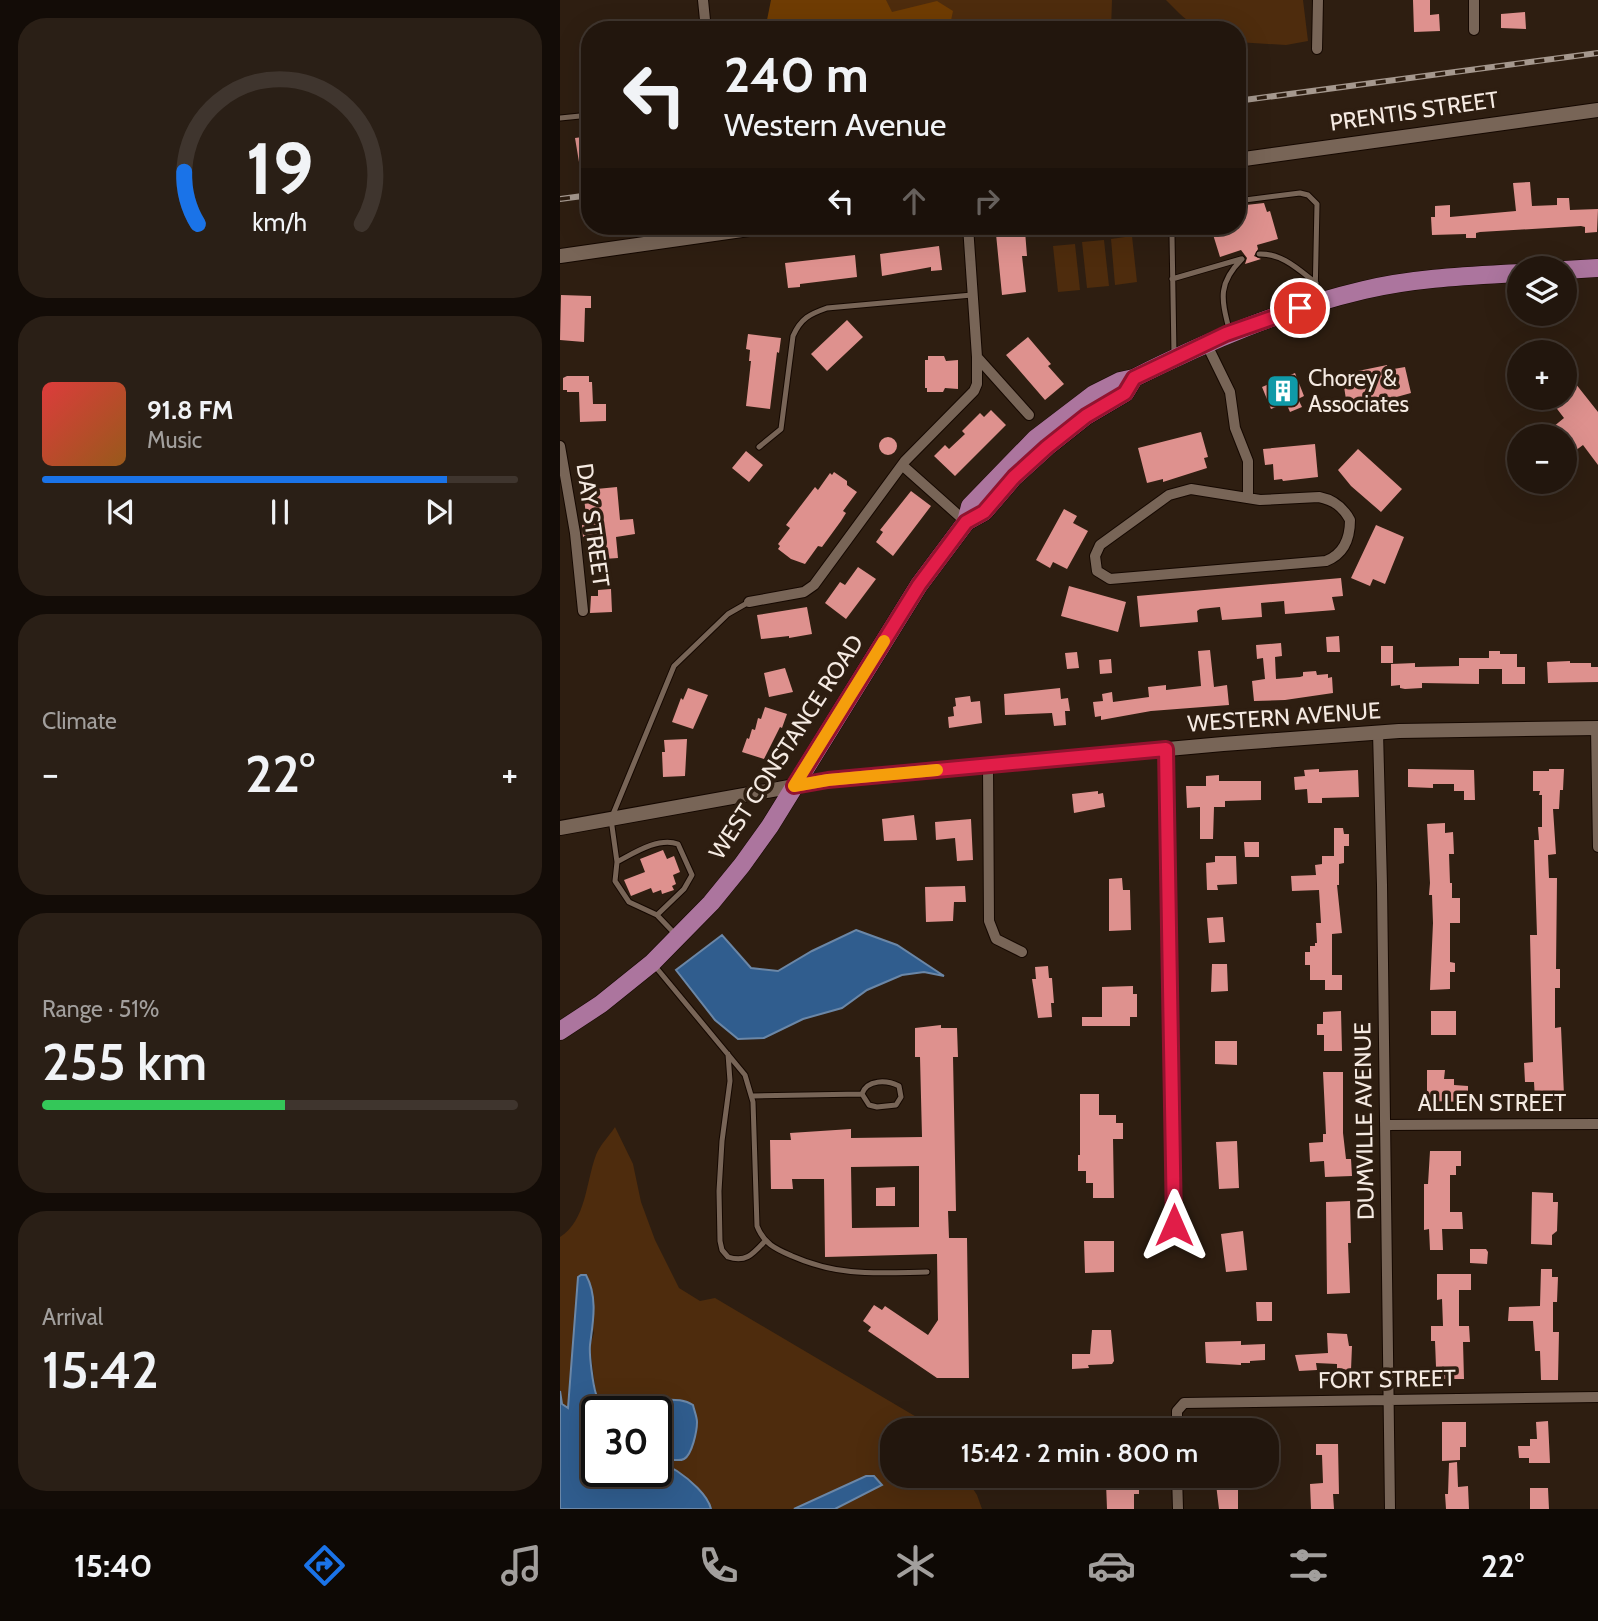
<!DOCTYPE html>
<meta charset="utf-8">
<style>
:root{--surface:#22160d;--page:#2a1f16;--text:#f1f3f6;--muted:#a29f9d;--line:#3f352e;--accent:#1a73e8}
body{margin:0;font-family:Cabin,sans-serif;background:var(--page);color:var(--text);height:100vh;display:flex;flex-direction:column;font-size:26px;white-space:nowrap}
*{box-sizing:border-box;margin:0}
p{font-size:23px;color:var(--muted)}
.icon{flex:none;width:38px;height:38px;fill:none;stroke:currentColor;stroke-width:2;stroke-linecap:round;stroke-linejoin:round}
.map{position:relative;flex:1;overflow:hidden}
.sheet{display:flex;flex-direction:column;gap:18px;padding:18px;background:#130c07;width:560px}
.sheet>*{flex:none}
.banner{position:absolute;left:21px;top:21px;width:665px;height:214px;border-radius:28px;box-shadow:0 7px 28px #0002,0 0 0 2px var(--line);background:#22160d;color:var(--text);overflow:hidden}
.buttons{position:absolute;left:947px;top:256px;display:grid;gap:14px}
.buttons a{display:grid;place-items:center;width:70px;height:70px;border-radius:50%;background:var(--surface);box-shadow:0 7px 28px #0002,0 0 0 2px var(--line);font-size:35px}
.speed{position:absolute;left:21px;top:1396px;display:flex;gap:14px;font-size:35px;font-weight:700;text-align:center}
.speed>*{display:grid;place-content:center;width:91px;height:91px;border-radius:50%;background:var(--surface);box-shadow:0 7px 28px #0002,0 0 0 2px var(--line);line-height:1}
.speed .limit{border:4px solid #111;border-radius:10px;background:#fff;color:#111}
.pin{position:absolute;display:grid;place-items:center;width:60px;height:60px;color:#fff;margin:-30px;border:4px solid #fff;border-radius:50%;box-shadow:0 2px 7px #0007}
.me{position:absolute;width:77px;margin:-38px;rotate:0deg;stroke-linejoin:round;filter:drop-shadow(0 0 5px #0008)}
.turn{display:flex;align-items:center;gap:24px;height:147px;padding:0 28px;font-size:32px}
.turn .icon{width:91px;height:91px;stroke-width:2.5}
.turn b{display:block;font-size:49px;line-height:60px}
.lanes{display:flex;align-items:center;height:66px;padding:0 28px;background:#0003;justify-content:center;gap:35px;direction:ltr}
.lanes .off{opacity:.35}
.big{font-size:52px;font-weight:600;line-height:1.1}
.sheet .tile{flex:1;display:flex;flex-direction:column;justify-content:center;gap:10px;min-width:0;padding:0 24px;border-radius:28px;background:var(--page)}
.sheet .dial{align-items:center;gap:0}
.dial svg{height:182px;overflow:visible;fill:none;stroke:var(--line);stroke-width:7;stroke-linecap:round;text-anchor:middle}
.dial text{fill:var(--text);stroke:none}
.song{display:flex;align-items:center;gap:21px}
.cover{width:84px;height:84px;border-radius:10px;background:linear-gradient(135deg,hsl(0 70% 55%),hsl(30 70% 35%))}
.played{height:7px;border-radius:4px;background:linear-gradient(90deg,var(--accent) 85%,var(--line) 85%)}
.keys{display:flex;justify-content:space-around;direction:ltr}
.heat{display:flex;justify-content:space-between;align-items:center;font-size:38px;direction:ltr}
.charge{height:10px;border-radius:5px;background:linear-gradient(90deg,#34c759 51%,var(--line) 0)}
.trip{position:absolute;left:320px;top:1418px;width:399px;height:70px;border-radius:28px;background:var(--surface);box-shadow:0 7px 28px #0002,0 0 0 2px var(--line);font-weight:600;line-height:70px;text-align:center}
.tab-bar{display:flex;height:112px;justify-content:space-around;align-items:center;background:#0e0905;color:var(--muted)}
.tab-bar .icon{width:49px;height:49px}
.tab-bar .on{color:var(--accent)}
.tab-bar b{font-size:32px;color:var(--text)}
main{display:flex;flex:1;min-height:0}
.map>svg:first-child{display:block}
.green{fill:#4e2c0d}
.forest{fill:#6f3c03}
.water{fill:#305d8e;stroke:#6b87a7;stroke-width:2}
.building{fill:#de918e;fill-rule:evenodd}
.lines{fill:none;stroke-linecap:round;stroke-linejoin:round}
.service-casing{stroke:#150801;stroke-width:7}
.minor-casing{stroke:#150801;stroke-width:12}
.tertiary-casing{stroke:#150801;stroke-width:16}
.primary-casing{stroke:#150801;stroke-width:19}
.service{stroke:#786557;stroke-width:5}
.minor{stroke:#786557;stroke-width:10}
.tertiary{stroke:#786557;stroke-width:14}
.primary{stroke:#ac759e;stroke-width:18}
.rail-casing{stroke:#a5988e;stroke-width:6}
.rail{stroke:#2e1e11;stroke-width:3.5;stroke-dasharray:10;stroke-linecap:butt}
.route-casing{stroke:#92132f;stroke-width:18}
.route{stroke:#e11d48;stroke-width:12}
.slow{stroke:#f59e0b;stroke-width:12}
.labels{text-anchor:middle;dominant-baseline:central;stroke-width:7;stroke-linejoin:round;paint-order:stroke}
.street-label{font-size:23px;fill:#f5eae2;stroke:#2e1e11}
.poi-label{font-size:23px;fill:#f5eae2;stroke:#2e1e11;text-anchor:start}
</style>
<main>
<section class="sheet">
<div class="tile dial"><svg viewBox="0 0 100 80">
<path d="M14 69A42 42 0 1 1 86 69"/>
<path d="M14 69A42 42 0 0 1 8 46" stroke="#1a73e8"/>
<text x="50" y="56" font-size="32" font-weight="700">19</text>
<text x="50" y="72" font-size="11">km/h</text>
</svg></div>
<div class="tile">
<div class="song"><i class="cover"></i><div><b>91.8 FM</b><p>Music</p></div></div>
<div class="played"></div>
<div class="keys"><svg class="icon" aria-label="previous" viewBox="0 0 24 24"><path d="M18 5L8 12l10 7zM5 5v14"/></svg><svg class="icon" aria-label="pause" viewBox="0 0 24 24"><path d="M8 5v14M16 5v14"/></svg><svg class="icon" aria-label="next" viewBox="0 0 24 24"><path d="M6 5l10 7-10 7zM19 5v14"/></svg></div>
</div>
<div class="tile"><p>Climate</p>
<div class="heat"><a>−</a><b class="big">22°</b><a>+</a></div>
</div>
<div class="tile"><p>Range · 51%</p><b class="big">255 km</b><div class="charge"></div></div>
<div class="tile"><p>Arrival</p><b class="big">15:42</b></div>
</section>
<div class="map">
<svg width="1038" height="1509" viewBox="0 0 1038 1509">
<rect width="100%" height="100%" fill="#2e1e11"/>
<path class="green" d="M314 0H552L551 30H287Z
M606 0H743L748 41 726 45 677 42V30C637 30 634 29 606 0Z
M572 236 577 282 555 285 551 239Z
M544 240 549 286 527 288 522 242Z
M515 244 520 290 498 292 493 246Z
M55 1127 73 1164 81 1202 95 1240 119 1288 140 1301 155 1298 370 1425 373 1430H332V1475H404L417 1495 422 1509H276L322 1485 314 1476H306L234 1509H151L149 1501 109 1467 97 1465 96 1459 100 1457 122 1460 131 1450 125 1400C104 1401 82 1395 67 1412H49L36 1395 30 1346 34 1333 18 1278 8 1409 2 1404 0 1391V1237C26 1221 26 1182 36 1155 40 1145 49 1136 55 1127Z"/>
<path class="forest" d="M211 0H326L332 12 377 1 393 11 389 30H205Z"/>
<path class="water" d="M296 930 337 945 384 976 364 972 342 975 307 990 282 1008 243 1019 204 1038 178 1039 155 1020 116 970 162 935 191 968 218 971 252 951Z
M21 1275H26C38 1297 33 1322 30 1345 29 1355 33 1385 36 1394 39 1401 45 1408 49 1412H37V1472H96V1464C102 1466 111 1467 117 1471 129 1479 148 1495 151 1509H0V1391L2 1404 8 1408 18 1277Z
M89 1399C104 1402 120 1396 133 1405 134 1410 137 1417 137 1422 137 1431 132 1455 124 1459 116 1463 105 1456 96 1459V1412H67L71 1407Z
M306 1476H314L322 1485 275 1509H234Z"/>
<path class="building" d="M853 0H870V15L879 14 880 31 854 32Z
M965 12 966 29 941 28V14Z
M30 136V161L19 162 15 138Z
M970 182 972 206 997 205V198H1009L1010 210 1038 209 1037 232 1025 233V227L1021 226 920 232 916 233V238H906V234L872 235 871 217H875V206L890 205V217L956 211 953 183Z
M704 203 707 212 710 211 718 239 697 245 698 249 694 256 701 259 685 264 687 258 681 250 660 257 651 228 659 226H677V206Z
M465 231 467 256H462L466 292 442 295 436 234Z
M379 246 382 270 371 271V267L322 276 320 254Z
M295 255 297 277 240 284V287L228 288 225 263Z
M1 295 31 296V308H25L24 342 0 340Z
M287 320 303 337 267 371 251 354Z
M188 334 221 338 219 353 217 352 210 409 186 406 191 361H189L190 350 186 349Z
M468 337 491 364 488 366 504 384 485 400 446 355Z
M368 356H384L386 361 398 360V389L385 388 383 392H367V388H365V360H368Z
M827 365 828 370 845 367 851 393 811 404 805 405 804 402 787 406 783 380 799 376 798 371Z
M1004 369 1038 412V465L1023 445 1004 459V436H982L1004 418 988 397H1004Z
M735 373 744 396 738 399 742 407 730 412 726 403 711 409 702 387Z
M7 376H29V382H32L33 404H46V421L20 422 19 392H7V390H3V378Z
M431 410 446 425 395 476 374 456 385 445 389 449 405 434 402 431 420 413 424 417Z
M641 432 648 457 644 458 647 468 603 482V479L587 483 578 448Z
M319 446a9 9 0 1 1 18 0a9 9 0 1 1-18 0Z
M755 444 758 477 723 481 722 479 714 480 713 464 705 465 703 449Z
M798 449 842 489 821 512 791 486 778 470Z
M186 451 203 465 189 482 172 468Z
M274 472 287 481V485L297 492 283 511 286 513 281 521 262 547 258 546 245 564 231 559 218 549 220 546 218 544 230 528 226 525 255 487 258 490 270 473 272 475Z
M57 487 60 520 73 519 75 534 56 537 58 558 30 560 28 537H23L22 525 27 524 24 498H27L26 490Z
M351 491 371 506 333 556 316 542 323 532 320 530Z
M504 509 517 516 513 523 528 531 507 569 493 562 490 568 476 560Z
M816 525 844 537 825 584 813 579 810 586 791 578Z
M298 567 316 579 286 619 265 603 280 582 285 585Z
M781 578 783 596 772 597 775 610 725 614 724 601 701 603 702 617 662 620 660 607 640 609 637 611 638 622 580 627 577 596Z
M509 586 566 602 558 632 501 616Z
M51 589 52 612 30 613 31 596H38V590Z
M247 607 252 634 229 638V636L201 639 197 615Z
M779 636 780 652H767L766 637Z
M721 643 722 656 715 657 716 679 740 677 743 676V672L756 671 757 675 768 674V678L772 677 773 693 725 700 694 701 692 681 705 679 703 658 697 659 696 645Z
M821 646H833V663H821Z
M650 650 654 687 667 685 669 705 591 711 541 720V716L535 717 533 702 543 701 542 694 552 692 553 702 589 697 588 687 606 685V690L641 686 638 651Z
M929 651H940V654H957V667H965V684H942V669H919V684L862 683V688L845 689 840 688V685L831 686V664L855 663V667L899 666V658H929Z
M517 652 519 668 507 669 505 653Z
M551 659 552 673 540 674 539 660Z
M1010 661V663H1031V667H1038V682L988 683 987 662Z
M225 668 233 692 209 697 204 673Z
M128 688 148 695 133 729 112 722 121 698 123 700Z
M500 688 501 699 508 698 510 711H505L506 725 494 726 492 713 445 715 444 694Z
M410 696 411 702 420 701 422 723 389 728 388 717 394 716 393 707 396 706 395 698Z
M205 707 227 714 222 728 220 727 204 759 182 752 187 738 189 739 192 729 195 730 198 718 201 719Z
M127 739 125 776 103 777 102 752H105L104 740Z
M759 769V772L798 770 799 797 762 798V803H748L747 789 735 790 734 777 745 776 744 770Z
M848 769 914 770 915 800H904V791H894V784H873V788L848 787Z
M989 769H1004L1003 790H1000L999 809H993L996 854 988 855 989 878H997L996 969H1000V988H995V1028L1001 1027 1004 1095 1002 1100 980 1102 975 1101 974 1082H965L964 1063 973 1062 970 935H977L974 840H979L978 827H982V795H979L980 791H973V771H989Z
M659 775V781H701V800L665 801V807H654L653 839H640V807L627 808 626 786H646V776Z
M538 791V794L543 793 545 807 514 813 512 794Z
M354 815 357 840 324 841 322 819Z
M411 819 413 860 397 861 395 838 376 840 375 822Z
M885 823V833L893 832 894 854H889L890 883H892V898H900V923H890V962L895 963V972H890V989L870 990 873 923 872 895H869L870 883 867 824Z
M774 828H783L784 834H789V846H784V863L779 864V885H777L782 933 772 934V975H782V990H765V980H750V965H745V952H750V946H755V943H757L756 923H761L759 890 732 891 731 876 756 875 755 865 762 864V856H774Z
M684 842H699V857H685Z
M103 850 107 859 114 856 120 872 113 875 116 884 112 886 114 890 102 894 101 890 93 893 91 888 71 896 64 880 85 872 80 859Z
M655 856H676L677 884 657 885 658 890H647L646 863 655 862Z
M562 878 563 890H570L571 930 549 931V879Z
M405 886 406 902H394L393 921 366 922 365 887Z
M663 917 665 942 649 943 647 918Z
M652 964H667L668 991 651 992Z
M488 966 489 978H492L494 1003H491L492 1017 478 1018 472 979H476L475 967Z
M573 986V994H577V1017H570V1026H522V1017H542V987Z
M781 1011 782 1051H764V1035H757V1024H763V1012Z
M871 1011H896V1035H871Z
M381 1025V1028H397L398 1057H393L396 1211H388L389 1238H407L409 1378H377L308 1331 311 1327 303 1321 314 1305 322 1310 325 1306 368 1335 378 1320 377 1254 265 1257 264 1179H232L233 1189H211L210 1140H231L230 1133 291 1129V1138L362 1137 360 1057H355V1028ZM359 1166V1227L292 1228 291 1167Z
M655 1041H677V1065L655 1064Z
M867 1070H885L884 1079H894V1085L908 1086V1102L867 1101Z
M763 1072H783V1133L786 1159H791L792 1176 765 1177 764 1161 750 1162 749 1143 763 1142V1134H766Z
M520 1094H539V1115H556V1123H563V1139H553L554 1198H533V1183H526V1171H518V1155H520Z
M677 1141 679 1188 659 1189 656 1142Z
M870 1151H901V1166H896V1175H890V1212H902L903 1229H882L883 1250H870L869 1229 864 1230V1184H868Z
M335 1187V1206H316V1188Z
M972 1192 993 1193V1202H998L997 1231 992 1235V1245L971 1244Z
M790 1201 791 1243H788L790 1293 767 1294 766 1202Z
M683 1231 687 1270 666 1272 661 1234Z
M524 1241H554V1272L525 1273Z
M910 1249H926L928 1252 927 1264 910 1263Z
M981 1269H992V1277H998L997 1302H993V1332H999L998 1380H981L980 1351H975L973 1321H948L949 1307 980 1306Z
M877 1274H911V1290H899V1326H909L910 1342H903L904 1379H879V1367H876L875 1341H871V1326H883L882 1299 877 1300Z
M696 1302H712V1321H697Z
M532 1330H551L554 1361 552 1364 528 1365 529 1368 512 1369V1354H530Z
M767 1333 787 1334 789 1346H792L791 1370 777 1369V1364L756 1363 757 1370 739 1371 735 1355 768 1353Z
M681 1341V1345L705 1344V1360L690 1361V1363H681V1365L646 1363 645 1342Z
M988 1421 990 1463H969V1458H959L958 1446H970V1439H977L976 1422Z
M882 1422H906V1447H900V1460L882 1461Z
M756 1444H778L779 1494H773L774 1509H751L750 1484 763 1483 762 1455H756Z
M897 1462 898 1487 908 1486 909 1509H886L885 1494H888L889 1463Z
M579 1482V1494H574V1509H547L546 1483Z
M656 1484H678V1509H659Z
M970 1488H988L989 1509H970Z"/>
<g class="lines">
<defs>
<path id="service" d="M0 118 30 115
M677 201 740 193 748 195 757 204 755 300
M699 254C722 253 739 270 756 283
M612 279 681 259
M669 329C661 298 658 283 682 259
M614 354 612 236 616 226
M199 447 221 429 233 336C241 318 250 314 267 308L412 295
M57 862 51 819 114 666 168 614 189 602
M97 915 124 889 132 875 118 844C98 837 74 853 57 862L55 881 69 902 97 915 116 935
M94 965 185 1075 193 1102 197 1226C204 1244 216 1249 232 1256 280 1277 316 1273 367 1272
M168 1054 170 1081 162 1141 159 1191 160 1241 162 1250 168 1257C186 1263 193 1254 205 1241
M192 1096 302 1094 309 1105 317 1107 336 1105 341 1097 339 1086C327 1080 307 1079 302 1094"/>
<path id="minor" d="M143 0 146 30
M914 0V30
M757 49 758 0
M646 343 670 392 675 428 688 461V498
M417 357 469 415
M0 446 15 533 23 611
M342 465 406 522
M631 489 700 500 759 497C774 500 783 507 790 520 790 539 784 554 766 561L550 579 537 571 535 556 540 545 609 495Z
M189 602 244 592 254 585 345 461 414 391 417 384V357L408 226
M1036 728 1038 847
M818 732 822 885 830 1509
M606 749 614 1225
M428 766 429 921 436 939 462 952
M825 1125 1038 1124
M617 1430V1411L624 1403 1038 1397
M617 1475 618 1509"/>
<path id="tertiary" d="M677 160 1038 110
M0 256 210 226
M0 828 268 780 663 744 839 731 1038 728"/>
<path id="primary" d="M1004 270 1038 268
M406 522 410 506 475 439 534 394 560 381 574 378C648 341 723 309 804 290 855 278 907 276 959 273
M0 1031 41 1004 92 963 151 903 182 865 210 826 359 585 406 522 424 512 454 477 487 447 526 416 565 393 574 378"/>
</defs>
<use href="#service" class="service-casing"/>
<use href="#minor" class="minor-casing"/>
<use href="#tertiary" class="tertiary-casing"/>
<use href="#primary" class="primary-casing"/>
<use href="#service" class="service"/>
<use href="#minor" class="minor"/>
<use href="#tertiary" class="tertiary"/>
<use href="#primary" class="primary"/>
<defs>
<path id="rail" d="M677 101 1038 53
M0 199 30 195"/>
</defs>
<use href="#rail" class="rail-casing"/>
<use href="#rail" class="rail"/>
</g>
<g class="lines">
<defs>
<path id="route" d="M614 1225 606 749 268 780 234 786 359 585 406 522 424 512 454 477 487 447 526 416 565 393 574 378 666 334 740 308"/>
</defs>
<use href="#route" class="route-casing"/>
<use href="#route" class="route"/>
<path class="slow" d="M324 641 234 786 268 780 377 770"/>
</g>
<defs>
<symbol id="building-square" viewBox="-11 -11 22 22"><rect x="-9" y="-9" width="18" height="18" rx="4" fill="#0f9aa8" stroke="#2e1e11"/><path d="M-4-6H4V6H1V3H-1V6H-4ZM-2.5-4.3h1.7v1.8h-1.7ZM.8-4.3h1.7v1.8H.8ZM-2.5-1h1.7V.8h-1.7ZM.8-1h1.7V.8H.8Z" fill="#fff"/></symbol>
</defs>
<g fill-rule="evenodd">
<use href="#building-square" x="704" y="372" width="38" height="38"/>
</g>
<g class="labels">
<g class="street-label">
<text transform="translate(854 111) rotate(-8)">PRENTIS STREET</text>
<text transform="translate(33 525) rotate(82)">DAY STREET</text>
<text transform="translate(724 717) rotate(-4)">WESTERN AVENUE</text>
<text transform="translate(226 747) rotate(-57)">WEST CONSTANCE ROAD</text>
<text x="932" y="1103">ALLEN STREET</text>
<text transform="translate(804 1121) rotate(-91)">DUMVILLE AVENUE</text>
<text transform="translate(827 1379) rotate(-1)">FORT STREET</text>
</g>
<g class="poi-label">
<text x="748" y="378">Chorey &amp;<tspan x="748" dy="26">Associates</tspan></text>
</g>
</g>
</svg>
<div class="buttons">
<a><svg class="icon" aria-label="layers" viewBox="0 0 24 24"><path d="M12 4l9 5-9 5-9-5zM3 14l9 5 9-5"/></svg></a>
<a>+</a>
<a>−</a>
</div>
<div class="speed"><div class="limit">30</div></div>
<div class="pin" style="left:740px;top:308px;background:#d93025"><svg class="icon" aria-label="arrive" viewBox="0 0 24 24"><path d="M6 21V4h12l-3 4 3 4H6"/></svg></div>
<svg class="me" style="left:614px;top:1225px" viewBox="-20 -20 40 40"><path d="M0-17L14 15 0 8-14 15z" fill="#e11d48" stroke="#fff" stroke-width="4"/></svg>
<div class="trip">15:42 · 2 min · 800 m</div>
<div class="banner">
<div class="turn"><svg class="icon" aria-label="left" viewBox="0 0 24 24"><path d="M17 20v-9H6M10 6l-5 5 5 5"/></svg><div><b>240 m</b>Western Avenue</div></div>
<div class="lanes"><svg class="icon" aria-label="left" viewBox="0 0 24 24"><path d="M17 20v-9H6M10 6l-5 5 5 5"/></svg><svg class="icon off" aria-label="ahead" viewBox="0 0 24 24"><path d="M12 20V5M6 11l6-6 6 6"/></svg><svg class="icon off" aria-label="right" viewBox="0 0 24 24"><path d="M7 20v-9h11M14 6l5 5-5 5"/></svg></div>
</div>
</div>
</main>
<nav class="tab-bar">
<b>15:40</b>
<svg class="icon on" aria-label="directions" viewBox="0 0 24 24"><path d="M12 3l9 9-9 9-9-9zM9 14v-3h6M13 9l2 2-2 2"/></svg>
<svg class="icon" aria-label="music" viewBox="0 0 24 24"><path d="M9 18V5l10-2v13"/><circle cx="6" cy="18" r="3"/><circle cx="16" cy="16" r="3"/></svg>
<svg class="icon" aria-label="phone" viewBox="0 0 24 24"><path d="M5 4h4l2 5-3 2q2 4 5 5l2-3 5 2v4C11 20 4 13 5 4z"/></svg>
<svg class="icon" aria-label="climate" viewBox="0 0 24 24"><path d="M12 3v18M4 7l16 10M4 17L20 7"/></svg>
<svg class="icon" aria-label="car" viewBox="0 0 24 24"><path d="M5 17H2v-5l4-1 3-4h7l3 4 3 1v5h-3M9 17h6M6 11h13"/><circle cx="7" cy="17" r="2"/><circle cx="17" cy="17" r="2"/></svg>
<svg class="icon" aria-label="filters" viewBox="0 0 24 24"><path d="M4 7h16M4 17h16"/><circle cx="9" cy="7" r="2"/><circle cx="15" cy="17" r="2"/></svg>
<b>22°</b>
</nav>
